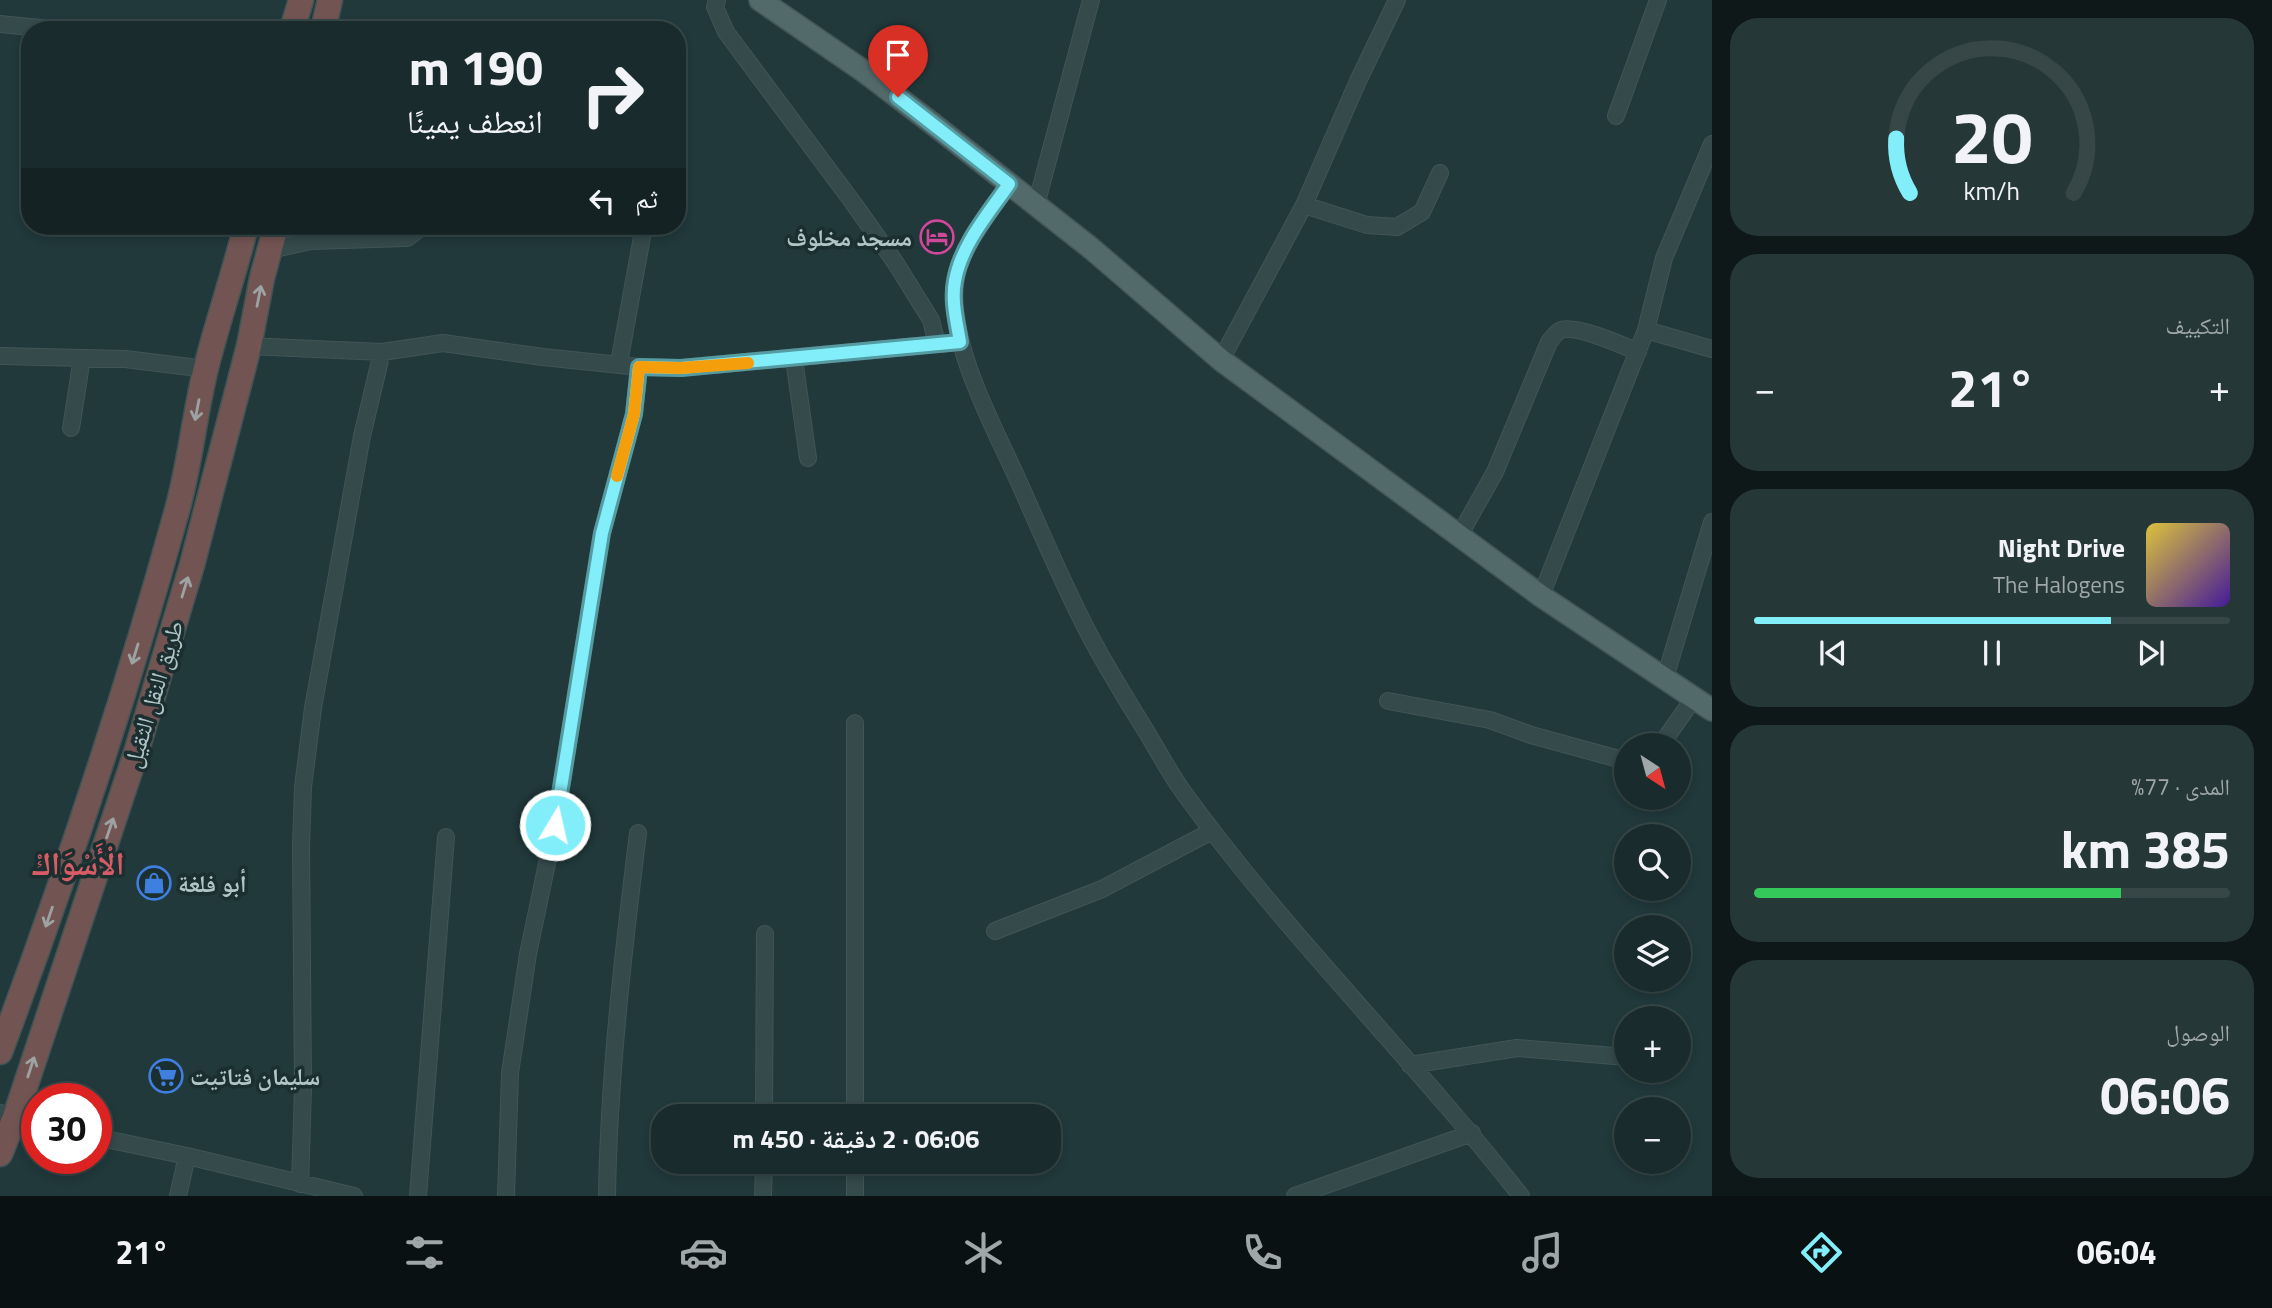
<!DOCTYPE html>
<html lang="ar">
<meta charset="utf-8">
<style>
:root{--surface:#192b2c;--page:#263738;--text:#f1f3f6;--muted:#9fa7a9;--line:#374748;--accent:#82eefa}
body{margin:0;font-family:"Titillium Web","Noto Naskh Arabic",sans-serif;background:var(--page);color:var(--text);direction:rtl;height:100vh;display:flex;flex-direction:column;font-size:26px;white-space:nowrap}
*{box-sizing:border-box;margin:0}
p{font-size:23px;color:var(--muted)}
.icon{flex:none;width:38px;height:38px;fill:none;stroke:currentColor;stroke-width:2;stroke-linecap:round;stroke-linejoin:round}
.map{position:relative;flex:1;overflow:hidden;direction:ltr}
.drawer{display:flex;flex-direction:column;gap:18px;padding:18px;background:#0e1818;width:560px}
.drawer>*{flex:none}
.hud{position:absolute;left:21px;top:21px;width:665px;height:214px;border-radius:28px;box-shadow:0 4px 10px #0003,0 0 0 2px var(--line);direction:rtl;background:#192b2c;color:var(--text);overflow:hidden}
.needle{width:46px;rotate:144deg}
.fabs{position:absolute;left:1614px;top:733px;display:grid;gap:14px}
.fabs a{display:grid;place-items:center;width:77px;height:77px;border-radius:50%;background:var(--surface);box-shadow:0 4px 10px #0003,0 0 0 2px var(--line);font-size:35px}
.speed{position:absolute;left:21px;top:1083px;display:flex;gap:14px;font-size:35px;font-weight:700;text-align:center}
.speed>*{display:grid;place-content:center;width:91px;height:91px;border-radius:50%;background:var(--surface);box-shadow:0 4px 10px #0003,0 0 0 2px var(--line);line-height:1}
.speed .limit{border:10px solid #d22;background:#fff;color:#111}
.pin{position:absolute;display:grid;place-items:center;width:60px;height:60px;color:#fff;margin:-72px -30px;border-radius:50% 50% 50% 0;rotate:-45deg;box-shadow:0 0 7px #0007}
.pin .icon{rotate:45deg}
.me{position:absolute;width:77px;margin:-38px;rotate:9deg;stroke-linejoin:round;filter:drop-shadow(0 0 5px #0008)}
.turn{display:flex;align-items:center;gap:24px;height:147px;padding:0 28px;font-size:32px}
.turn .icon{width:91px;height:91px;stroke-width:2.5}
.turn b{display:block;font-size:49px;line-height:60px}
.then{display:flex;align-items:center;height:66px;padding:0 28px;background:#0003;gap:14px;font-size:26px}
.big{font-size:52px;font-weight:700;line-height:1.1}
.drawer .tile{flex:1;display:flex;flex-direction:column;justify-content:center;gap:10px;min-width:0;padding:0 24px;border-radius:28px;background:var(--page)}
.drawer .dial{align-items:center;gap:0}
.dial svg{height:182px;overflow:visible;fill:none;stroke:var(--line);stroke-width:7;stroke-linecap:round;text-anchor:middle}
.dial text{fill:var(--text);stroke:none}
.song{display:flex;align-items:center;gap:21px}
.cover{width:84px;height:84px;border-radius:10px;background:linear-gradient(135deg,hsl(50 70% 55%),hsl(260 70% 35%))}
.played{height:7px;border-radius:4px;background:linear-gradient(90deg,var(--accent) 75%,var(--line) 75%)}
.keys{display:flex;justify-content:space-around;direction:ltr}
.heat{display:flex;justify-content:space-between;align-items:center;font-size:38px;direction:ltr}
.charge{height:10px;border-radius:5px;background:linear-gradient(90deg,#34c759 77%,var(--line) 0)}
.trip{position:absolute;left:651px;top:1104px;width:410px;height:70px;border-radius:28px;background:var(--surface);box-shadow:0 4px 10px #0003,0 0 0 2px var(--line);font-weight:700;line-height:70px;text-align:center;direction:rtl}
.tabs{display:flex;height:112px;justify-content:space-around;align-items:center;background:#0a1112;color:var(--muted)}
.tabs .icon{width:49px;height:49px}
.tabs .active{color:var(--accent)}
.tabs b{font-size:32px;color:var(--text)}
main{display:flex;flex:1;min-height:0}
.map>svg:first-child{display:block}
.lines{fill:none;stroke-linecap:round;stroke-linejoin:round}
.minor-casing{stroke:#415557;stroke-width:18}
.major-casing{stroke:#415557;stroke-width:24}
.highway-casing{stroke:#405456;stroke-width:27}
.minor{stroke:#354a4b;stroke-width:16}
.major{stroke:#536a6b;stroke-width:21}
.highway{stroke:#725552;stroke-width:24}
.oneway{stroke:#9da3a4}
.route-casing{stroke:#549ba2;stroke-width:18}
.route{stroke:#82eefa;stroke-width:12}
.slow{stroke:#f59e0b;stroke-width:12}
.labels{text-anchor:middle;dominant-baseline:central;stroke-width:7;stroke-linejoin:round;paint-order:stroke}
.poi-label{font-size:24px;font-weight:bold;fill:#b0c5c7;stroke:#1b2e30;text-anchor:start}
.street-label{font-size:24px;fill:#b0c5c7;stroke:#1b2e30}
.district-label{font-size:32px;font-weight:bold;fill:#d75c65;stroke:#1b2e30}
</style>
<main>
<section class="drawer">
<div class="tile dial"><svg viewBox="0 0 100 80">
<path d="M14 69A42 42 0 1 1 86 69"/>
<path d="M14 69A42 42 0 0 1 8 45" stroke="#82eefa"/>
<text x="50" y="56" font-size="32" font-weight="700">20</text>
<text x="50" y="72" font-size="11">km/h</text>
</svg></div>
<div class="tile"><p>التكييف</p>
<div class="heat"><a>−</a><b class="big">21°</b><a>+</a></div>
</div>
<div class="tile">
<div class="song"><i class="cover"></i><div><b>Night Drive</b><p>The Halogens</p></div></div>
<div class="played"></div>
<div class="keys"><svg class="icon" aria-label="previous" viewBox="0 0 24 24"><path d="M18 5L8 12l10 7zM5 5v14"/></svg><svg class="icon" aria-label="pause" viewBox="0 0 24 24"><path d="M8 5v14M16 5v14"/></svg><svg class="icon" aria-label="next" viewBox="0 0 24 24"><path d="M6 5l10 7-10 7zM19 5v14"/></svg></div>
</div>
<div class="tile"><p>المدى · 77%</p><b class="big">385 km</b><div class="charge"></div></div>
<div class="tile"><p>الوصول</p><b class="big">06:06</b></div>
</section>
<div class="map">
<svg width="1712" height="1196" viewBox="0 0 1712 1196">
<rect width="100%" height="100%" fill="#21393b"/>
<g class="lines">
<defs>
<path id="minor" d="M717 0 715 7 726 32 854 204 895 262 931 320 937 344
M0 24 60 30
M1616 116 1658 0
M1009 184C990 212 958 250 955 284 949 345 992 423 1017 478 1040 529 1062 582 1088 632 1106 667 1128 702 1149 736 1160 755 1171 775 1184 793 1287 935 1413 1058 1521 1196
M1036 205 1091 0
M1304 205 1367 225 1397 227 1422 212 1440 173
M270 250 311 241 407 238 419 229 420 226
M1646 330 1664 258 1712 144
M249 346 382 352 443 343 543 357 639 367 681 368 960 342
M0 356 125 359 206 369
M794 359 808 458
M1221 360 1304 205 1358 81 1397 0
M619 363 644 226
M71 428 82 358
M1459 536 1495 472 1549 342C1553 337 1556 332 1561 330 1577 325 1622 345 1638 352
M1541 596 1646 330 1712 349
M1665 678 1712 522
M1388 701 1490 720 1531 735 1626 761
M1660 746 1694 698
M995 931 1102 889 1212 831
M1410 1065 1517 1048 1626 1057
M0 1113 37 1123
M764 1116 765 934
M855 1116V723
M96 1137 187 1156 354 1196
M300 1184 303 1088 301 846 303 787 313 708 362 436 382 352
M178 1196 187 1156
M418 1196 446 837
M506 1196 510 1073 528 954 555 825 602 533 634 414 639 367
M607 1196C609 1074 623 954 638 833
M763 1196 764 1162
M855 1196V1162
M1295 1196 1472 1133"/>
<path id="major" d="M760 0 862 70 933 124 1092 249 1221 360 1541 596 1712 710"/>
<path id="highway" d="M292 30 301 0
M323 30 330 0
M0 1052C66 875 126 695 176 514 190 466 194 416 206 368 218 320 234 274 246 226
M0 1154 15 1117 136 753 192 565 249 346 262 278 276 226"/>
</defs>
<use href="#minor" class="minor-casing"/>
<use href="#major" class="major-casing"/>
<use href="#highway" class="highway-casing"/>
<use href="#minor" class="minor"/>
<use href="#major" class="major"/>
<use href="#highway" class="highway"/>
</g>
<defs><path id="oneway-shaft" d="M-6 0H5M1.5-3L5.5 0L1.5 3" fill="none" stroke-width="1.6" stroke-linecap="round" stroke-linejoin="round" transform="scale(1.75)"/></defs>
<g class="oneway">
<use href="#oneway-shaft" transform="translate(259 296) rotate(-79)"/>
<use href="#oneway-shaft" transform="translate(197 410) rotate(101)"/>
<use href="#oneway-shaft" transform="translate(185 587) rotate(-73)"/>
<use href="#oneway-shaft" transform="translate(135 654) rotate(107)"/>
<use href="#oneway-shaft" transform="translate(110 828) rotate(-71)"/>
<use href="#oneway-shaft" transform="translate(49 917) rotate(109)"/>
<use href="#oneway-shaft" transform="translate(31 1067) rotate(-72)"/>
</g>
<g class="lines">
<defs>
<path id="route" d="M555 825 602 533 634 414 639 367 681 368 960 342C957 323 951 301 955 281 961 245 989 213 1009 184L898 97"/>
</defs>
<use href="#route" class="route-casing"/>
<use href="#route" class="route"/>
<path class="slow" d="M617 476 634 414 639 367 681 368 748 363"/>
</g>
<defs>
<symbol id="hotel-ring" viewBox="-11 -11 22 22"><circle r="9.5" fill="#1b2e30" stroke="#d1479c" stroke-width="1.5"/><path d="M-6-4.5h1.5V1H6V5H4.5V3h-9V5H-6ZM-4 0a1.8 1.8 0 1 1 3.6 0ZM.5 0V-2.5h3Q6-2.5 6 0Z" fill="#d1479c"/></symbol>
<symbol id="shop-ring" viewBox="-11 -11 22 22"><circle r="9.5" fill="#1b2e30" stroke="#3f7fe0" stroke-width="1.5"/><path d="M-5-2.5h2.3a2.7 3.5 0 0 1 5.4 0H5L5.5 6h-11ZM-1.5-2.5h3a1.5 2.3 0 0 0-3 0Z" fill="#3f7fe0"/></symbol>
<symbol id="supermarket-ring" viewBox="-11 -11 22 22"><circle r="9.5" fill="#1b2e30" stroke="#3f7fe0" stroke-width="1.5"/><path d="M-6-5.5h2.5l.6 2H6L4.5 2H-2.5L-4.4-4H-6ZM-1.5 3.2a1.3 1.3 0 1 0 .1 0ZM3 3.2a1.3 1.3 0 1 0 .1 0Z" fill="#3f7fe0"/></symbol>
</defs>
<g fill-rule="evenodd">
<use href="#hotel-ring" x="918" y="218" width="38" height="38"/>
<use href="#shop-ring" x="135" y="864" width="38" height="38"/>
<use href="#supermarket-ring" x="147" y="1057" width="38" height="38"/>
</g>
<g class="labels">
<g class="poi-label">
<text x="912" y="237" text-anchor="end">مسجد مخلوف</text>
<text x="178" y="883">أبو فلغة</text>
<text x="190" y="1076">سليمان فتاتيت</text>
</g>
<g class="street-label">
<text transform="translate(153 694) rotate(-73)">طريق النقل الثقيل</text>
</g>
<g class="district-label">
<text x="78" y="863">الْأَسْوَاكْ</text>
</g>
</g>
</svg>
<div class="fabs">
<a><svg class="needle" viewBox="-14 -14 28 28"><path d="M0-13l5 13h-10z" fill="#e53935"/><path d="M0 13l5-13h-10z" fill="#9fa7a9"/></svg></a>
<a><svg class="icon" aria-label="search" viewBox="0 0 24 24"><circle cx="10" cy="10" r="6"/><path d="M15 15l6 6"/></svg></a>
<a><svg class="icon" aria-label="layers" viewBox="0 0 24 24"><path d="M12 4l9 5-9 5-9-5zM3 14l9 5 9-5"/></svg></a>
<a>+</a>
<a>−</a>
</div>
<div class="speed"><div class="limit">30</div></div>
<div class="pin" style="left:898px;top:97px;background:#d93025"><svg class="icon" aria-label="arrive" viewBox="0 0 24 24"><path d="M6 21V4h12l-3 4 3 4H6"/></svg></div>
<svg class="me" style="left:555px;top:825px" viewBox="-20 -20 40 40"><circle r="17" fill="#82eefa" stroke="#fff" stroke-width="3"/><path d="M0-11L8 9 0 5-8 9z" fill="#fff"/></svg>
<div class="trip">06:06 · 2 دقيقة · 450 m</div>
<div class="hud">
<div class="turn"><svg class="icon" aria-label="right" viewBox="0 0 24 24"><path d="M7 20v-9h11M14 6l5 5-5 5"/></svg><div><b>190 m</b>انعطف يمينًا</div></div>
<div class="then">ثم<svg class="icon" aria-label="left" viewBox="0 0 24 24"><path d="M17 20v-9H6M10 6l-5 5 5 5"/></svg></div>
</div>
</div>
</main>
<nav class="tabs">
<b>06:04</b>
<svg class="icon active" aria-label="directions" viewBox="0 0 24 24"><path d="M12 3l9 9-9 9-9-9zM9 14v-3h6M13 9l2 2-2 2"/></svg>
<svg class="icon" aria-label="music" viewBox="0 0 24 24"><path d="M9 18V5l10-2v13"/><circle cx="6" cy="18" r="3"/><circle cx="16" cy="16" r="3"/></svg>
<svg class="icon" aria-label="phone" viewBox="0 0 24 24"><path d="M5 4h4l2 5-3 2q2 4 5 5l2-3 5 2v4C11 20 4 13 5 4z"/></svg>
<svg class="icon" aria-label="climate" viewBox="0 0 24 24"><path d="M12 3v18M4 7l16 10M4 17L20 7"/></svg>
<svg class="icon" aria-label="car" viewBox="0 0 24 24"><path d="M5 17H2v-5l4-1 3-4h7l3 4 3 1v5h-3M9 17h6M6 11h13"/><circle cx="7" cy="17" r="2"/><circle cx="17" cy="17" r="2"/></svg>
<svg class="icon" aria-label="filters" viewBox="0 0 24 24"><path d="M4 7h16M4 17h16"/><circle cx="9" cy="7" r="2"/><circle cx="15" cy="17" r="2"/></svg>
<b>21°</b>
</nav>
